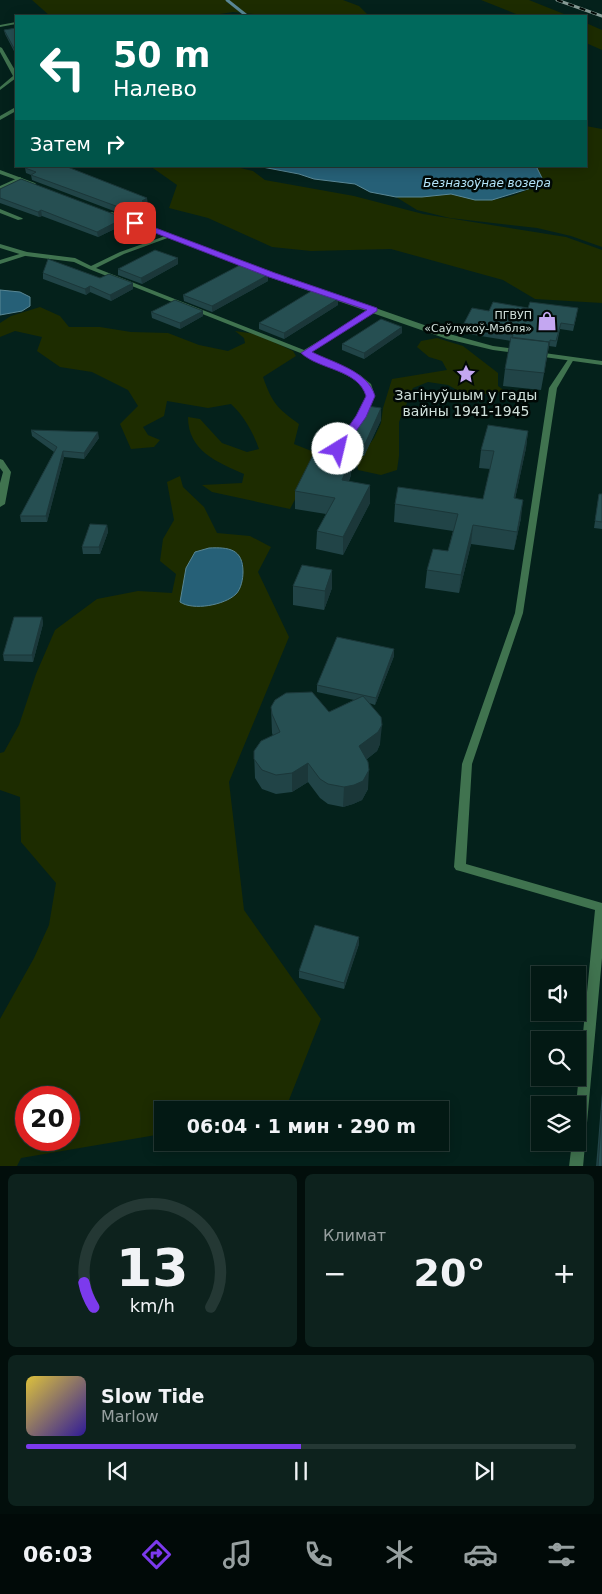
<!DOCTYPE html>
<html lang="ru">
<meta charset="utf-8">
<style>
:root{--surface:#031914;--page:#0d221d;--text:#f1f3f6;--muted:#97a0a0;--line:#243834;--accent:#7c3aed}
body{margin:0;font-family:"DejaVu Sans",sans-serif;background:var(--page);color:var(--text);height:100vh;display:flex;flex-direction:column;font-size:19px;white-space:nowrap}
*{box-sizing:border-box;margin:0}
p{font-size:16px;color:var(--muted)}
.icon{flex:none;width:28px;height:28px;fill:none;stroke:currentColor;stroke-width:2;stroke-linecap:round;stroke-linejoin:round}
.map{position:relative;height:1166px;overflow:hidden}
.drawer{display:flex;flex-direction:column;gap:8px;padding:8px;background:#020e0b;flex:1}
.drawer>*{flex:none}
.guide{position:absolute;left:15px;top:15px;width:572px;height:152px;border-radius:0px;box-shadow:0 2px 12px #0003,0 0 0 1px var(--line);background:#00695c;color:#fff;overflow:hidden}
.controls{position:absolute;left:531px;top:966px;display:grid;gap:10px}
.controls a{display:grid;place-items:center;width:55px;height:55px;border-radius:0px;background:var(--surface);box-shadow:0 2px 12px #0003,0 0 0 1px var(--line);font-size:25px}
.speed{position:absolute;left:15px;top:1086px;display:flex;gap:10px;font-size:25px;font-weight:700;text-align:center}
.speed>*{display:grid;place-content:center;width:65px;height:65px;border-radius:50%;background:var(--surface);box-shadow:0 2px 12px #0003,0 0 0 1px var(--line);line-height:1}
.speed .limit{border:8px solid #d22;background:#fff;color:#111}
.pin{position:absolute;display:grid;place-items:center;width:42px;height:42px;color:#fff;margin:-21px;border-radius:10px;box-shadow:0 2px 8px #0006}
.me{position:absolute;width:55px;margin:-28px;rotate:36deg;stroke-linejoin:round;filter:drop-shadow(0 0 4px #0008)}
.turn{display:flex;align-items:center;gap:18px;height:105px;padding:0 15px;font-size:22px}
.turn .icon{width:65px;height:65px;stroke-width:2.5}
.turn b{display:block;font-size:35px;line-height:42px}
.then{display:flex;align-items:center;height:48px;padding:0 15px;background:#0003;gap:10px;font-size:19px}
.big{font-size:38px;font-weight:700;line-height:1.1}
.drawer .widget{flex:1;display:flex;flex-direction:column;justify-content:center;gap:8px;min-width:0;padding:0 18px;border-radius:8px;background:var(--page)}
.drawer .dial{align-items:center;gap:0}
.dial svg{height:130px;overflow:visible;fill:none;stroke:var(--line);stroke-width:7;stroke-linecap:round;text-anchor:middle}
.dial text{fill:var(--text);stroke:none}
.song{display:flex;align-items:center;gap:15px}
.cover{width:60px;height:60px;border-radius:8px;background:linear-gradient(135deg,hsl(50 70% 55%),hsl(250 70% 35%))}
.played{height:5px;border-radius:2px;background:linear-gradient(90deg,var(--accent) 50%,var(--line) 50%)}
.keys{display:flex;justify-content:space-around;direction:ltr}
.heat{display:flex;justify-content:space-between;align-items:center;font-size:28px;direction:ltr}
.drawer .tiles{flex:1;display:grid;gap:8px;grid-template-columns:1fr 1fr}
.widget:last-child{grid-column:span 2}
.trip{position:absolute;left:154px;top:1101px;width:295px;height:50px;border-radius:0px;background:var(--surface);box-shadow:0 2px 12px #0003,0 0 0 1px var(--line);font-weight:700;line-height:50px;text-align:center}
.dock{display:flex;height:80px;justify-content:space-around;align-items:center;background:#010a08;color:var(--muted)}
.dock .icon{width:35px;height:35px}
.dock .selected{color:var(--accent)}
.dock b{font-size:22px;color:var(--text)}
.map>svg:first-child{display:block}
.green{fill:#1d2c00;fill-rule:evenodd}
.water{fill:#266077;stroke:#598795}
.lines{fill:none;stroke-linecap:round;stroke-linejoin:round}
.stream{stroke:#598795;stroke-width:3}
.lane{fill:#40734f;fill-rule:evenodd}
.street{fill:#40734f;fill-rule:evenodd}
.rail-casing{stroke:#859a94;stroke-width:3}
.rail{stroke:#010906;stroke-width:2;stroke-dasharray:6;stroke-linecap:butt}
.wall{fill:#214447}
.shaded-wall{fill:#1b3739}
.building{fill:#264f52;stroke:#1b3739}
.route{fill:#7c3aed;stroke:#51269a}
.labels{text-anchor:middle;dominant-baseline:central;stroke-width:5;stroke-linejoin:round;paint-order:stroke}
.far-poi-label{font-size:11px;fill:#d1e1dc;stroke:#010906;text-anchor:end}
.far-water-label{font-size:12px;font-style:italic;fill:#b3e4fa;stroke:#010906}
.poi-label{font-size:14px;fill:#d1e1dc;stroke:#010906}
</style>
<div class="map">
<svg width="602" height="1167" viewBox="0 0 602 1167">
<rect width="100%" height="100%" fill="#04211b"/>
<path class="green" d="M32 0H343L359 6 369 16H272L233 12 207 16H50Z
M481 0H529L569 16H521Z
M586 23 602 30V50L586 43Z
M586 126 602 129V247L571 236 537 228 450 218 417 210 396 197C414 198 432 194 450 194 460 194 468 200 477 200 500 202 524 194 543 180L536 166H586Z
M150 166H232L253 171 265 180 354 196 423 214 566 237 602 250V303L535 299 503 280 391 249 311 251 272 247 208 218 169 208 177 185Z
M40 307 60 316 69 327H100L131 332 168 333 199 345 228 351 245 343 244 338 235 331 256 334 293 351 296 356 263 377C272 403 277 408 299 424L294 444 344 464 312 467 290 509 212 492 202 485 242 483 244 474C217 462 188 451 188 417L200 419 222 443 247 452 259 449C253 432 244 416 231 404L208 408 167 401 164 416 143 427 148 435 160 440 154 447 131 449 120 424 138 406 128 390 92 372 60 367 37 351 42 337 15 331 0 337V323L11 316Z
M437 338 463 346 498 373V386L505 391 490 394H464L448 385 428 382 413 388 399 422V456L397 470 381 475 358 470 357 462 374 438 381 423 383 408 392 379 447 370 442 361 429 357 417 347 421 341Z
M180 476 183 487 204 507 217 533 250 536 271 547 258 572 289 637 229 782 244 910 321 1019 285 1110H162V1134L21 1158 17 1166 0 1167V1019L34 958 49 925 56 883 21 842 20 797 0 790V753L4 752 19 725 36 674 55 630 97 599 138 591 172 593 176 574 160 561 163 539 174 520 167 482ZM243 561V578L236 594 180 602 186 568ZM26 1098H69V1140H26Z"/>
<path class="water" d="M257 166H536L543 180 541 185 492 200H475L451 194 422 197H396L370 192 355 184 314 179 299 174Z
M0 290 20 292 30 297V306L22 311 0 315Z
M209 548C229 547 243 549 243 572 243 579 241 589 236 594 225 605 193 611 180 602L186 568 195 552Z"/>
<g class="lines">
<path class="stream" d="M227 0 247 16"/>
<path class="lane" d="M16 22V24L0 27V25Z
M0 47 2 48 16 72V78L0 90V87L13 76 0 52Z
M14 108H16V111L0 120V116Z
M20 177 23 179 22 180 0 190V186Z
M0 209 22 218 23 219 18 220 0 213Z
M168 235 173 236 124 254 96 268 304 350 372 309H376V311L310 353 360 375 371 384 375 396 365 417 341 451H335L334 449 357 417 367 396 365 387 354 379 303 354 89 269 74 262 26 256 0 248V244L27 252 75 258 91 266 120 252Z
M571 357 574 359 557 388 523 613 472 764 466 864 602 903V958L583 1167H569L572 1142H578V1105H576L595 910 460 871 456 870 454 867 462 764 515 613 549 388 569 358Z"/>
<path class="street" d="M0 170 35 183 36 184 31 185 0 174Z
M112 212 275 273 453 335 493 346 602 361V365L493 350 447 339 269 277 110 215V213Z
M26 252 30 254 28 255 0 264V260Z
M0 459 3 460 11 472 5 504 0 507V483L3 472 0 468Z"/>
<defs>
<path id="rail" d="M557 0 602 16"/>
</defs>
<use href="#rail" class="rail-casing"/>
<use href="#rail" class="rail"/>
</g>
<path class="wall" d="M16 28V55L5 34 4 30Z
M25 168 148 203 152 205 153 210 135 219 32 180 31 175 26 173Z
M0 189 124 218 125 224 98 237 42 216 39 217 0 203Z
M178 264 142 284 118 275V269Z
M43 273 100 278 133 289 111 301 90 292 86 295 43 279Z
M268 275V281L212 312 184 301 183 295Z
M338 305 284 339 259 329V323Z
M528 308 577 314 573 331 560 329 556 347 549 346 541 390 503 386 505 369 511 341 462 333V327L489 311Z
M151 312 203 316 180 329 152 318Z
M402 333 364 359 342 350V344Z
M381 408V420L364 456 346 453V441Z
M31 430 99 438 84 459 64 457 47 522H21L20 516 54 452 32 436Z
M528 431 526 448 515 499 521 518 514 550 471 544 459 593 425 588 427 570 448 551 453 531 394 522 395 504 483 499 490 469 479 468 481 450Z
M351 475 349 481 370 503 343 555 316 549 317 531 326 514 295 509V491Z
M599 494H602V529L594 528Z
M107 525 108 532 100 554H83L82 547Z
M293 586 332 588 324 610 293 605Z
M42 617 43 624 33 662 4 661 3 655Z
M394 649V656L375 705 369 703 380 744 377 751 367 759 368 789 362 800 353 804 343 807 328 804 320 798 308 782 292 792 276 794 262 789 255 778 254 751 273 736 272 733 271 707 329 712 354 700 317 692V685Z
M359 944 344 989 299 978V971Z
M602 1093V1167H596Z"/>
<path class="shaded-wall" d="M147 198 148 204 142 201Z
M152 205 153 210 135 219V213Z
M41 210 42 216 39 217 38 212Z
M124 218 125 224 98 237 97 232Z
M178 258V264L142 284 141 278Z
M268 275V281L212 312V306Z
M133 283V289L111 301 110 295Z
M90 286V292L86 295 85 289Z
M338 299V305L284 339V333Z
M203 311V316L180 329V323Z
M402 327V333L364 359V353Z
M381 408V420L364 456 365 444Z
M528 431 526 448 511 517 514 498Z
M98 432 99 438 84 459V453Z
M63 451 64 457 47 522 46 516Z
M352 457 351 475 341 498 342 480Z
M370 485V503L343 555V537Z
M523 500 521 518 514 550 517 532Z
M107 525 108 532 100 554 99 547Z
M473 525 471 544 459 593 461 575Z
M332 570V588L324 610 325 591Z
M42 617 43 624 33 662 32 655Z
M394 649V656L375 705 376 698Z
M382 725 380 744 377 751 359 765V746Z
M308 763V782L292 792V773Z
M369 770 368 789 362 800 353 804 343 807 344 787Z
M359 937V944L344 989V983Z"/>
<path class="building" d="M16 28V52L4 30Z
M30 166H65L147 198 142 201 152 205 135 213 31 175 36 172 25 168Z
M21 179 124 218 97 232 41 210 38 212 0 198V189Z
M155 250 178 258 141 278 118 269Z
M48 259 100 278 109 274 133 283 110 295 90 286 85 289 43 273Z
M240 265 268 275 212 306 183 295Z
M313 290 338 299 284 333 259 323Z
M175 300 203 311 180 323 151 312Z
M493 302 528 308 530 302 578 308 574 325 561 323 556 341 550 340 549 346V342L512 338 513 335 462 327 472 308 489 311Z
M381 319 402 327 364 353 342 344Z
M511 337 549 342 544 373 505 369Z
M367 406 381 408 365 444 346 441 355 423Z
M488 425 528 431 514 498 523 500 517 532 473 525 461 575 427 570 433 549 448 551 458 514 395 504 398 487 483 499 494 451 481 450Z
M31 430 98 432 84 453 63 451 46 516H20L57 447Z
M315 451 352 457 342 480 370 485 343 537 317 531 335 498 295 491Z
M599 494H602V522L595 521Z
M90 524 107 525 99 547H82Z
M302 565 332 570 325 591 293 586Z
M14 617H42L32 655H3Z
M337 637 394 649 376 698 317 685Z
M312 692 329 712 363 696 381 717 382 725 378 732 359 746 368 762 369 770 363 781 354 785 344 787 328 784 320 779 308 763 292 773 276 775 262 770 254 759V751L261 741 280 732 272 714 271 707 275 700 286 693Z
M315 925 359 937 344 983 299 971Z
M602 1110V1167H598Z"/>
<path class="route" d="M132 221H137L275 273 377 308V311L312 352C334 363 368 371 375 396L366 417 342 451H334L333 449 356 416 366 396C358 369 319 370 301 353L367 310 269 277 132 224Z"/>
<defs>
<symbol id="shop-bare" viewBox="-9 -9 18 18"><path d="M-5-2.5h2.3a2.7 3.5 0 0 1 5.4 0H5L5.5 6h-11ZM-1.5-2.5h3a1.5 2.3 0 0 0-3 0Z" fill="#c4a7f1" stroke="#010906" stroke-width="2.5" paint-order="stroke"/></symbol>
<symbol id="sight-bare" viewBox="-9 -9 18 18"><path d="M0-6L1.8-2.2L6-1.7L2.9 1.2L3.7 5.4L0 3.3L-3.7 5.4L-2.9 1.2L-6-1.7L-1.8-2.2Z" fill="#c4a7f1" stroke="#010906" stroke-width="2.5" paint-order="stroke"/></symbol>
</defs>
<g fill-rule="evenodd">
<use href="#shop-bare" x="533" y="307" width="28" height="28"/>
<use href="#sight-bare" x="452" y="360" width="28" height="28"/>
</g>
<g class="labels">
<g class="far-poi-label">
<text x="532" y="315">ПГВУП<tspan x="532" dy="13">«Саўлукоў-Мэбля»</tspan></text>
</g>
<g class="far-water-label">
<text x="487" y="183">Безназоўнае возера</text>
</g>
<g class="poi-label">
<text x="466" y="395">Загінуўшым у гады<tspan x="466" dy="16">вайны 1941-1945</tspan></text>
</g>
</g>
</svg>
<div class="controls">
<a><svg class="icon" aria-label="sound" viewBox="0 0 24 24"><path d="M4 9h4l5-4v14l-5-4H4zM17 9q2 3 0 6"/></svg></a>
<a><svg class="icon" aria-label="search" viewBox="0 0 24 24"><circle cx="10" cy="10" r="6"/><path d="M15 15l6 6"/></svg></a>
<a><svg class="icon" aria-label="layers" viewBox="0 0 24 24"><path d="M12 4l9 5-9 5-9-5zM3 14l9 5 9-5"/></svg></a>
</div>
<div class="speed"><div class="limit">20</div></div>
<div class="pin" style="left:135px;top:223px;background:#d93025"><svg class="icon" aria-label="arrive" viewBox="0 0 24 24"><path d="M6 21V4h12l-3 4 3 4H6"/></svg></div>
<svg class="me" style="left:338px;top:449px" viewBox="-20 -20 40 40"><circle r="19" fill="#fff"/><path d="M0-13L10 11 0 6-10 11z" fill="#7c3aed"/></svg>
<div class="trip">06:04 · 1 мин · 290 m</div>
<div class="guide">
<div class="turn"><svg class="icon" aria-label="left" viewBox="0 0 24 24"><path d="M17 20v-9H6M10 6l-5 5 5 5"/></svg><div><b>50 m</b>Налево</div></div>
<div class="then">Затем<svg class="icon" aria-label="right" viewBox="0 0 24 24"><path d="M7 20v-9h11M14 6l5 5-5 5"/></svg></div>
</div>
</div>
<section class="drawer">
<div class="tiles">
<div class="widget dial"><svg viewBox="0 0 100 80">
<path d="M14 69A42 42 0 1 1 86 69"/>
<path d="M14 69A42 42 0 0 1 8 54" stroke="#7c3aed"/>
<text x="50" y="56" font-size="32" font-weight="700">13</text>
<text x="50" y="72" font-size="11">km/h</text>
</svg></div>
<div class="widget"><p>Климат</p>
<div class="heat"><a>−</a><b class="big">20°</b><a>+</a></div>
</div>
<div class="widget">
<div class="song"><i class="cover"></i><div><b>Slow Tide</b><p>Marlow</p></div></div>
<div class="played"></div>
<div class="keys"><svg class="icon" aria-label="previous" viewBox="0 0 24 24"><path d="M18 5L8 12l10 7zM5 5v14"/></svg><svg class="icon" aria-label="pause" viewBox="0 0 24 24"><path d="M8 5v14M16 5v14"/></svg><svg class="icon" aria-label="next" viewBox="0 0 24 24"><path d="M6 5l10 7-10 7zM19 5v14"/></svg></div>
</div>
</div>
</section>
<nav class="dock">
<b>06:03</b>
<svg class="icon selected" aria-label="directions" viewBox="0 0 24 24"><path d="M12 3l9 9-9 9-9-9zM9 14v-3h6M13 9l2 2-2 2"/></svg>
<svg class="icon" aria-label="music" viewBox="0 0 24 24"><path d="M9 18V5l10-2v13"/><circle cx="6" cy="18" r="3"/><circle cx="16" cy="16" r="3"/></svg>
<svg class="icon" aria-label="phone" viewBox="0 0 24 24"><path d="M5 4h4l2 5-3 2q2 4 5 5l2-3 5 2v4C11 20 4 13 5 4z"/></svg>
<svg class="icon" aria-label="climate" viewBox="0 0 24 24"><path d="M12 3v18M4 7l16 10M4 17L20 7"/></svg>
<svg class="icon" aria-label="car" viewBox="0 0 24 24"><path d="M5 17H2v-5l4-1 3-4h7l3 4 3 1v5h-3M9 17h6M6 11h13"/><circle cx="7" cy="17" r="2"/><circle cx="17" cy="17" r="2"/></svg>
<svg class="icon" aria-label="filters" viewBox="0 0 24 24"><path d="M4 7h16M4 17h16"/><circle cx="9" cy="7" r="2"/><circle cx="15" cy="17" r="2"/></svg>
</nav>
